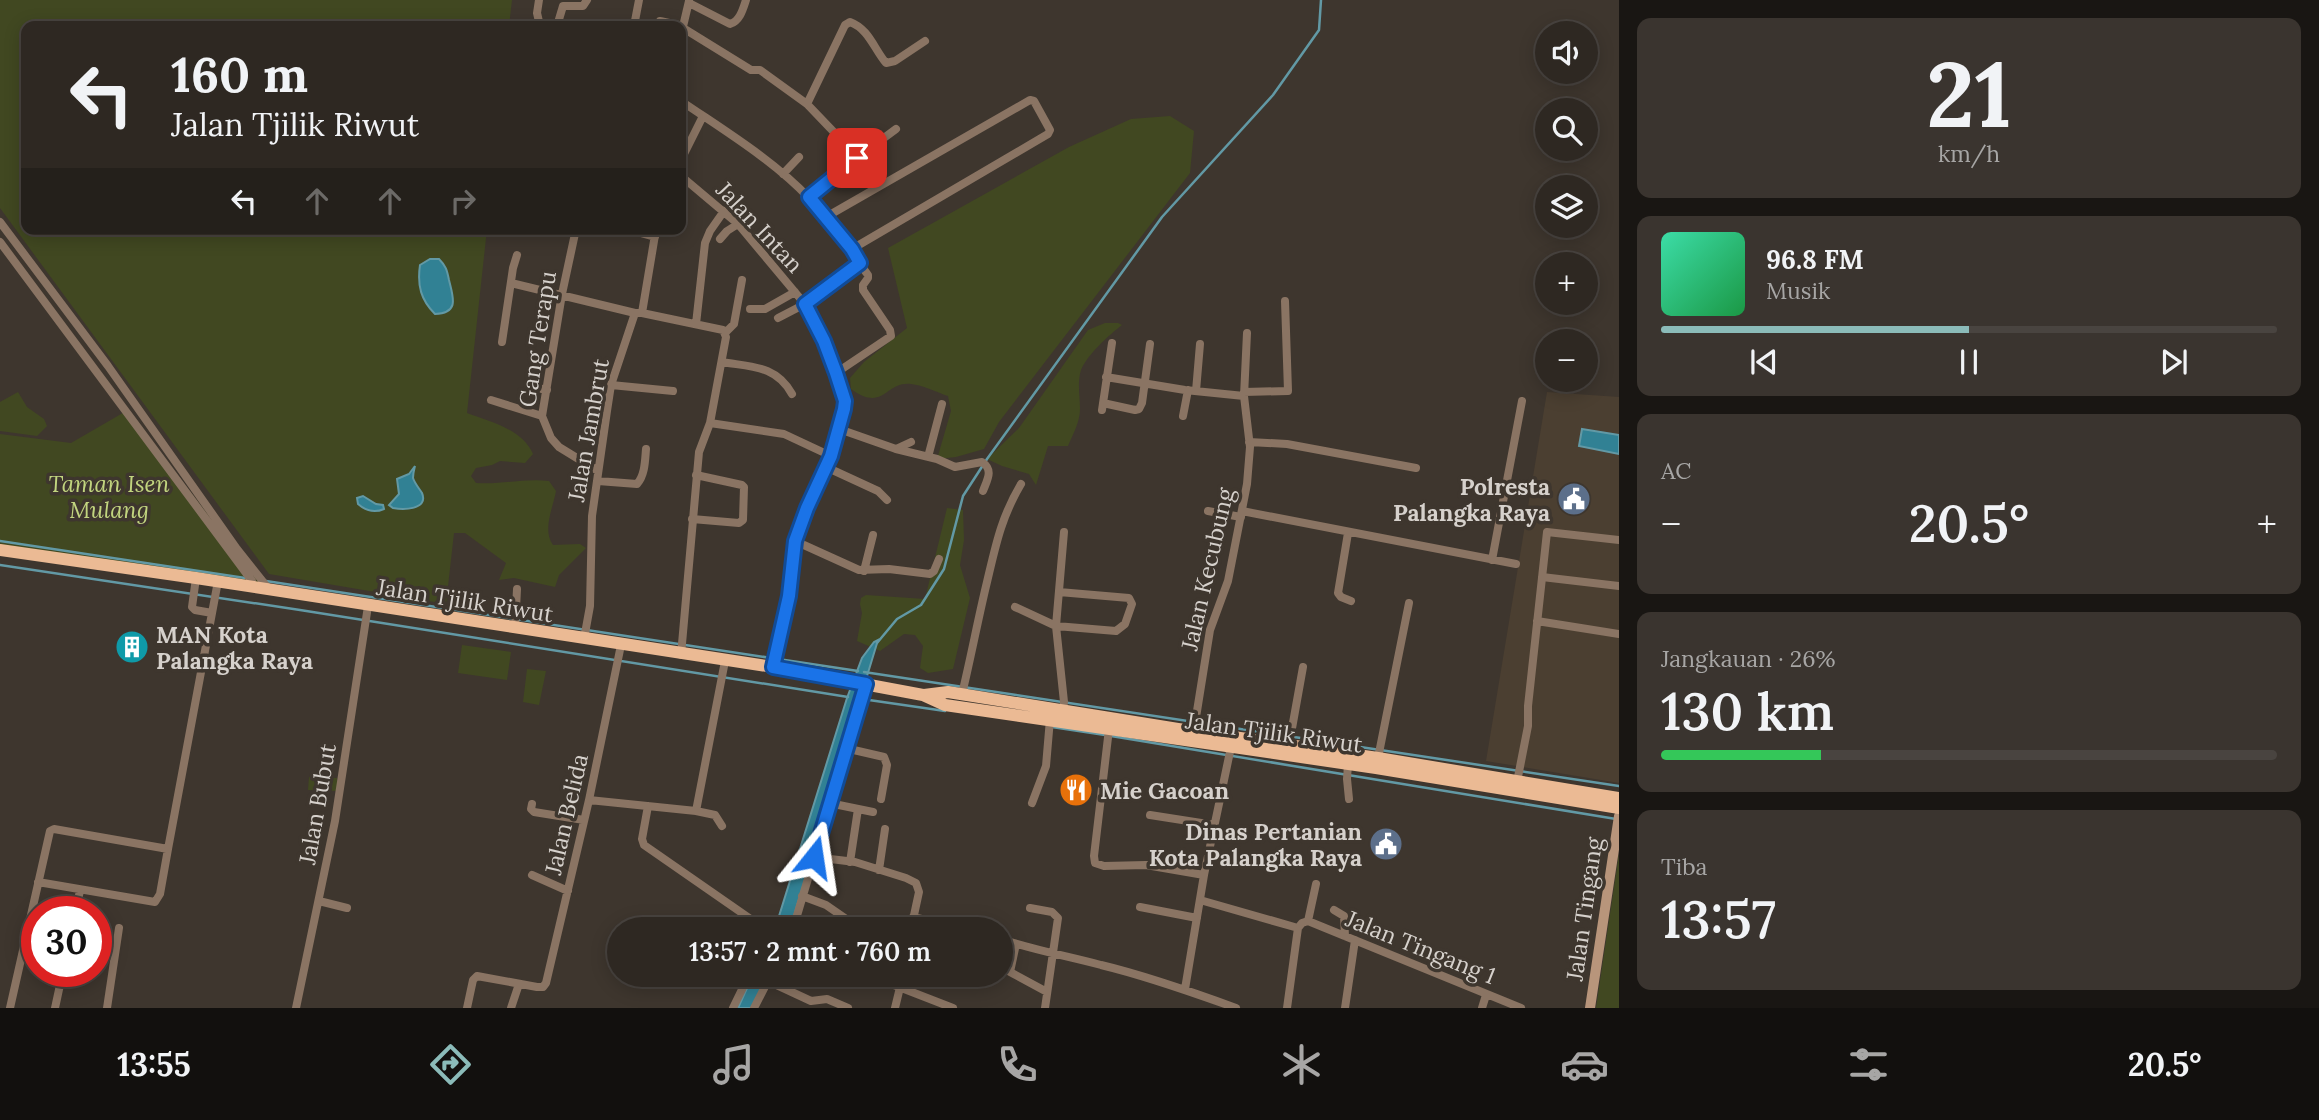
<!DOCTYPE html>
<html lang="id">
<meta charset="utf-8">
<style>
:root{--surface:#2e2822;--page:#3a342f;--text:#f1f3f6;--muted:#a7a6a5;--line:#494440;--accent:#8bbbb9}
body{margin:0;font-family:Lora,serif;background:var(--page);color:var(--text);height:100vh;display:flex;flex-direction:column;font-size:26px;white-space:nowrap}
*{box-sizing:border-box;margin:0}
p{font-size:23px;color:var(--muted)}
.icon{flex:none;width:38px;height:38px;fill:none;stroke:currentColor;stroke-width:2;stroke-linecap:round;stroke-linejoin:round}
.map{position:relative;flex:1;overflow:hidden}
.sheet{display:flex;flex-direction:column;gap:18px;padding:18px;background:#191613;width:700px}
.sheet>*{flex:none}
.banner{position:absolute;left:21px;top:21px;width:665px;height:214px;border-radius:14px;box-shadow:0 4px 18px #0003,0 0 0 2px var(--line);background:#2e2822;color:var(--text);overflow:hidden}
.fabs{position:absolute;left:1535px;top:21px;display:grid;gap:14px}
.fabs a{display:grid;place-items:center;width:63px;height:63px;border-radius:50%;background:var(--surface);box-shadow:0 4px 18px #0003,0 0 0 2px var(--line);font-size:35px}
.speed{position:absolute;left:21px;top:896px;display:flex;gap:14px;font-size:35px;font-weight:700;text-align:center}
.speed>*{display:grid;place-content:center;width:91px;height:91px;border-radius:50%;background:var(--surface);box-shadow:0 4px 18px #0003,0 0 0 2px var(--line);line-height:1}
.speed .limit{border:10px solid #d22;background:#fff;color:#111}
.pin{position:absolute;display:grid;place-items:center;width:60px;height:60px;color:#fff;margin:-30px;border-radius:14px;box-shadow:0 4px 10px #0006}
.me{position:absolute;width:77px;margin:-38px;rotate:15deg;stroke-linejoin:round;filter:drop-shadow(0 0 5px #0008)}
.turn{display:flex;align-items:center;gap:24px;height:147px;padding:0 35px;font-size:32px}
.turn .icon{width:91px;height:91px;stroke-width:2.5}
.turn b{display:block;font-size:49px;line-height:60px}
.lanes{display:flex;align-items:center;height:66px;padding:0 35px;background:#0003;justify-content:center;gap:35px;direction:ltr}
.lanes .off{opacity:.35}
.big{font-size:52px;font-weight:600;line-height:1.1}
.sheet .tile{flex:1;display:flex;flex-direction:column;justify-content:center;gap:10px;min-width:0;padding:0 24px;border-radius:14px;background:var(--page)}
.sheet .dial{align-items:center;gap:0}
.dial b{font-size:91px;line-height:1}
.song{display:flex;align-items:center;gap:21px}
.cover{width:84px;height:84px;border-radius:10px;background:linear-gradient(135deg,hsl(160 70% 55%),hsl(140 70% 35%))}
.played{height:7px;border-radius:4px;background:linear-gradient(90deg,var(--accent) 50%,var(--line) 50%)}
.keys{display:flex;justify-content:space-around;direction:ltr}
.heat{display:flex;justify-content:space-between;align-items:center;font-size:38px;direction:ltr}
.charge{height:10px;border-radius:5px;background:linear-gradient(90deg,#34c759 26%,var(--line) 0)}
.trip{position:absolute;left:607px;top:917px;width:406px;height:70px;border-radius:35px;background:var(--surface);box-shadow:0 4px 18px #0003,0 0 0 2px var(--line);font-weight:600;line-height:70px;text-align:center}
.dock{display:flex;height:112px;justify-content:space-around;align-items:center;background:#12100e;color:var(--muted)}
.dock .icon{width:49px;height:49px}
.dock .current{color:var(--accent)}
.dock b{font-size:32px;color:var(--text)}
main{display:flex;flex:1;min-height:0}
.map>svg:first-child{display:block}
.built{fill:#4b3f31}
.green{fill:#414821}
.water{fill:#318194;stroke:#6299a5;stroke-width:2}
.lines{fill:none;stroke-linecap:round;stroke-linejoin:round}
.stream{stroke:#6299a5;stroke-width:2.5}
.minor{stroke:#8a7463;stroke-width:8}
.secondary{stroke:#b8957b;stroke-width:10}
.trunk{stroke:#ebba94;stroke-width:12}
.route-casing{stroke:#114b97;stroke-width:18}
.route{stroke:#1a73e8;stroke-width:12}
.labels{text-anchor:middle;dominant-baseline:central;stroke-width:7;stroke-linejoin:round;paint-order:stroke}
.street-label{font-size:23px;fill:#d6d1cc;stroke:#3e362e}
.park-label{font-size:23px;font-style:italic;fill:#c2d57f;stroke:#3e362e}
.poi-label{font-size:23px;font-weight:bold;fill:#d6d1cc;stroke:#3e362e;text-anchor:end}
</style>
<main>
<div class="map">
<svg width="1619" height="1008" viewBox="0 0 1619 1008">
<rect width="100%" height="100%" fill="#3e362e"/>
<path class="built" d="M1547 392 1619 397V783L1486 761Z"/>
<path class="green" d="M0 0H512L509 26H26V229H487L467 413C491 422 522 429 533 454L525 463 500 461 492 465 476 468 471 476 476 483C501 485 524 478 549 481L556 491C553 508 542 530 553 545L580 544 586 548 559 575 555 587 514 578 499 580 506 563 465 533H454L446 604 269 574 0 208Z
M1170 116 1194 131 1190 173 999 422 984 449 956 457 937 459 951 411 948 396C936 392 923 385 911 384 885 381 884 413 851 389L850 378 864 362 907 328 888 248 1069 147 1131 119Z
M1105 323H1118L1122 325C1109 335 1087 355 1081 370 1077 383 1080 396 1080 409 1080 422 1073 434 1068 446H1048L1036 485 1029 474 1002 466 987 459 1019 428 1088 330Z
M18 392 27 407 44 419 47 426 37 436 0 431V402Z
M128 410 263 587 0 546V434L71 443Z
M947 508 963 510 964 540 960 565 970 598 953 669 928 673 920 668 923 646 915 635 904 634 880 651 857 641 862 613 860 604 861 598 866 595 925 599Z
M462 645 511 652 507 680 458 673Z
M527 669 546 671 539 705 523 702Z
M309 777 337 778V791L308 790Z
M1619 854V1008H1596Z"/>
<path class="water" d="M430 259H439C446 266 447 270 449 280 453 297 460 313 435 314 421 300 417 286 420 265Z
M1582 429 1619 435V454L1579 446Z
M415 466C414 470 413 473 413 478 415 484 419 488 422 493 429 510 403 510 393 508L389 505 399 494 397 479 409 474Z
M363 496 376 504 383 505 384 509C375 513 366 511 358 504L357 498Z
M878 640 790 929H775L847 698 862 658 874 642Z
M753 975H768L752 1008H738Z"/>
<g class="lines">
<path class="stream" d="M0 541 245 578
M0 565 300 610 848 697
M266 581 771 658
M877 643 897 619 921 605 944 569 963 496 987 459 1162 217 1273 95 1319 30 1321 0
M778 659 858 671
M864 672 1287 736
M862 699 945 711
M1052 727 1105 735
M1111 736 1616 819
M1294 737 1619 786"/>
<path class="minor" d="M539 0 537 13 540 26
M689 3 730 24C740 21 743 9 746 0
M660 21 683 26
M557 26 563 6H583L587 0
M634 26 639 0
M683 28 751 70H760L807 104 852 151 857 158 809 197
M681 35 689 1
M681 101C725 131 773 160 809 198 832 222 849 249 868 275V278L863 285V290L890 330 891 336 836 373
M807 104 845 25 850 22C869 29 874 49 886 63L895 61 925 41
M857 158 896 129
M681 160 703 116
M783 174 799 157
M681 176 738 224 804 303 824 341 845 401 831 456 807 508 795 541 789 596 773 667
M826 217 1030 100 1034 101 1050 130 1048 134 852 249
M0 222 108 366 237 549 268 588
M576 229 562 294 542 416 551 438 559 447 598 471
M626 229 655 237
M720 239 727 231 738 224
M0 242 252 581 253 588
M511 283 635 313
M750 309H765L795 292
M642 313 656 229
M778 318 805 304 860 263
M696 324 705 243 710 231 724 211
M725 333 734 324 742 280
M502 342 513 268 517 255
M722 362C751 367 776 365 792 394
M1106 377 1185 390 1244 396
M611 385 673 391
M528 386 547 390
M1196 391 1200 344
M1244 392 1288 391 1285 301
M491 400 542 416
M1103 403 1135 410 1139 409 1142 403 1150 344
M1102 410 1112 343
M1183 416 1188 390
M710 423 784 434 831 456
M839 429 896 449 911 442
M1249 442 1287 444 1416 468
M896 449 937 459 955 467 982 462C994 470 987 480 983 491
M928 457 942 404
M826 467 878 491 887 500
M598 481 637 484C645 475 645 461 646 449
M1208 511 1241 517
M1242 511 1516 564
M692 519 739 523 743 520 744 487 742 485 696 475
M1348 533 1338 593 1341 597 1351 601
M795 541 859 570 889 569 930 574 934 571 939 559
M1492 560 1522 401
M864 571 873 535
M1542 577 1619 586
M196 578 192 607 195 610 212 613
M1015 607 1056 626 1116 631 1125 624 1132 604 1129 598 1059 592
M1537 621 1619 634
M515 629 517 589
M584 639 590 606 592 516 607 411 611 385 635 313H642L723 330 726 337 710 423 699 452 681 655
M962 694C971 657 978 619 987 582 996 544 1001 518 1021 484
M1063 711 1064 702 1056 626 1064 532
M1109 729 1094 856 1095 863 1104 866 1146 865 1204 875
M1193 736 1210 630 1228 581 1247 484 1250 447 1244 396 1247 333
M1289 745 1303 667
M845 748 884 757 887 765 881 799
M1378 758 1409 603
M1348 764 1347 779 1349 799
M1517 782 1528 726V706L1547 532 1619 540
M589 800 696 811 725 661
M829 803 873 812
M1032 803 1046 766 1050 719
M532 804 531 809 534 812 584 820
M648 806 642 839 644 845 765 929
M696 811 715 815 722 826
M1150 815 1214 825
M814 857 855 862 906 878 916 883 919 892 911 929
M850 862 858 809
M879 870 885 829
M532 875 568 891
M38 882 155 902 160 894 168 849
M802 896 826 905 852 923
M1200 900 1298 928
M319 901 347 908
M1140 907 1197 918
M1030 908 1052 912 1058 918 1045 1008
M1334 910 1344 916 1345 936
M75 912 80 891
M913 917 963 929
M1308 921 1521 1008
M793 929 866 684
M1001 939C1034 950 1067 956 1101 965 1147 976 1192 992 1236 1008
M1016 944 1010 972 1047 992
M868 975 953 1008
M768 981 811 1001 827 999 848 1008
M1185 989 1204 875 1231 747
M10 1008 50 831 54 829 168 849 218 581
M55 1008 63 971
M107 1008 119 928
M296 1008 335 821 368 606
M467 1008 473 980 477 976 537 987H543L546 983 589 800 621 645
M511 1008 519 984
M733 1008 749 975
M754 1008 771 975
M895 1008 903 975
M1287 1008 1298 928 1302 923 1308 921 1316 884
M1345 1008 1355 940
M1482 1008 1486 995"/>
<path class="secondary" d="M1590 1008 1619 816"/>
<path class="trunk" d="M0 550 196 578 773 667 923 695 945 705 1376 768 1619 808
M924 695 948 692 1178 729 1378 758 1619 798"/>
</g>
<g class="lines">
<defs>
<path id="route" d="M814 857 866 684 773 667 789 596 795 541 807 508 831 456 844 409 845 401 836 373 824 341 805 304 860 263 852 249 809 197 857 158"/>
</defs>
<use href="#route" class="route-casing"/>
<use href="#route" class="route"/>
</g>
<defs>
<symbol id="civic-disc" viewBox="-11 -11 22 22"><circle r="9.5" fill="#5c6f8a" stroke="#3e362e"/><path d="M-.6-6.5H3V-4.5H.6V-3L4-1V1h2V6H-6V1h2V-1L-.6-3ZM-1.2 2.5V6h2.4V2.5Z" fill="#fff"/></symbol>
<symbol id="building-disc" viewBox="-11 -11 22 22"><circle r="9.5" fill="#0f9aa8" stroke="#3e362e"/><path d="M-4-6H4V6H1V3H-1V6H-4ZM-2.5-4.3h1.7v1.8h-1.7ZM.8-4.3h1.7v1.8H.8ZM-2.5-1h1.7V.8h-1.7ZM.8-1h1.7V.8H.8Z" fill="#fff"/></symbol>
<symbol id="restaurant-disc" viewBox="-11 -11 22 22"><circle r="9.5" fill="#e8710a" stroke="#3e362e"/><path d="M-5-6h1v4h1v-4h1v4h1v-4h1v5L-1.5 .5V6h-2V.5L-5-1ZM5-6V6H3V1.5H1.5Q1.5-4 5-6Z" fill="#fff"/></symbol>
</defs>
<g fill-rule="evenodd">
<use href="#civic-disc" x="1555" y="480" width="38" height="38"/>
<use href="#building-disc" x="113" y="628" width="38" height="38"/>
<use href="#restaurant-disc" x="1057" y="771" width="38" height="38"/>
<use href="#civic-disc" x="1367" y="825" width="38" height="38"/>
</g>
<g class="labels">
<g class="street-label">
<text transform="translate(760 227) rotate(47)">Jalan Intan</text>
<text transform="translate(537 339) rotate(-81)">Gang Terapu</text>
<text transform="translate(588 430) rotate(-80)">Jalan Jambrut</text>
<text transform="translate(1207 569) rotate(-77)">Jalan Kecubung</text>
<text transform="translate(465 600) rotate(9)">Jalan Tjilik Riwut</text>
<text transform="translate(1274 732) rotate(8)">Jalan Tjilik Riwut</text>
<text transform="translate(317 804) rotate(-80)">Jalan Bubut</text>
<text transform="translate(566 814) rotate(-77)">Jalan Belida</text>
<text transform="translate(1584 909) rotate(-82)">Jalan Tingang</text>
<text transform="translate(1421 947) rotate(22)">Jalan Tingang 1</text>
</g>
<g class="park-label">
<text x="109" y="483">Taman Isen<tspan x="109" dy="26">Mulang</tspan></text>
</g>
<g class="poi-label">
<text x="1550" y="486">Polresta<tspan x="1550" dy="26">Palangka Raya</tspan></text>
<text x="156" y="634" text-anchor="start">MAN Kota<tspan x="156" dy="26">Palangka Raya</tspan></text>
<text x="1100" y="790" text-anchor="start">Mie Gacoan</text>
<text x="1362" y="831">Dinas Pertanian<tspan x="1362" dy="26">Kota Palangka Raya</tspan></text>
</g>
</g>
</svg>
<div class="fabs">
<a><svg class="icon" aria-label="sound" viewBox="0 0 24 24"><path d="M4 9h4l5-4v14l-5-4H4zM17 9q2 3 0 6"/></svg></a>
<a><svg class="icon" aria-label="search" viewBox="0 0 24 24"><circle cx="10" cy="10" r="6"/><path d="M15 15l6 6"/></svg></a>
<a><svg class="icon" aria-label="layers" viewBox="0 0 24 24"><path d="M12 4l9 5-9 5-9-5zM3 14l9 5 9-5"/></svg></a>
<a>+</a>
<a>−</a>
</div>
<div class="speed"><div class="limit">30</div></div>
<div class="pin" style="left:857px;top:158px;background:#d93025"><svg class="icon" aria-label="arrive" viewBox="0 0 24 24"><path d="M6 21V4h12l-3 4 3 4H6"/></svg></div>
<svg class="me" style="left:814px;top:857px" viewBox="-20 -20 40 40"><path d="M0-17L14 15 0 8-14 15z" fill="#1a73e8" stroke="#fff" stroke-width="4"/></svg>
<div class="trip">13:57 · 2 mnt · 760 m</div>
<div class="banner">
<div class="turn"><svg class="icon" aria-label="left" viewBox="0 0 24 24"><path d="M17 20v-9H6M10 6l-5 5 5 5"/></svg><div><b>160 m</b>Jalan Tjilik Riwut</div></div>
<div class="lanes"><svg class="icon" aria-label="left" viewBox="0 0 24 24"><path d="M17 20v-9H6M10 6l-5 5 5 5"/></svg><svg class="icon off" aria-label="ahead" viewBox="0 0 24 24"><path d="M12 20V5M6 11l6-6 6 6"/></svg><svg class="icon off" aria-label="ahead" viewBox="0 0 24 24"><path d="M12 20V5M6 11l6-6 6 6"/></svg><svg class="icon off" aria-label="right" viewBox="0 0 24 24"><path d="M7 20v-9h11M14 6l5 5-5 5"/></svg></div>
</div>
</div>
<section class="sheet">
<div class="tile dial"><b>21</b><p>km/h</p></div>
<div class="tile">
<div class="song"><i class="cover"></i><div><b>96.8 FM</b><p>Musik</p></div></div>
<div class="played"></div>
<div class="keys"><svg class="icon" aria-label="previous" viewBox="0 0 24 24"><path d="M18 5L8 12l10 7zM5 5v14"/></svg><svg class="icon" aria-label="pause" viewBox="0 0 24 24"><path d="M8 5v14M16 5v14"/></svg><svg class="icon" aria-label="next" viewBox="0 0 24 24"><path d="M6 5l10 7-10 7zM19 5v14"/></svg></div>
</div>
<div class="tile"><p>AC</p>
<div class="heat"><a>−</a><b class="big">20.5°</b><a>+</a></div>
</div>
<div class="tile"><p>Jangkauan · 26%</p><b class="big">130 km</b><div class="charge"></div></div>
<div class="tile"><p>Tiba</p><b class="big">13:57</b></div>
</section>
</main>
<nav class="dock">
<b>13:55</b>
<svg class="icon current" aria-label="directions" viewBox="0 0 24 24"><path d="M12 3l9 9-9 9-9-9zM9 14v-3h6M13 9l2 2-2 2"/></svg>
<svg class="icon" aria-label="music" viewBox="0 0 24 24"><path d="M9 18V5l10-2v13"/><circle cx="6" cy="18" r="3"/><circle cx="16" cy="16" r="3"/></svg>
<svg class="icon" aria-label="phone" viewBox="0 0 24 24"><path d="M5 4h4l2 5-3 2q2 4 5 5l2-3 5 2v4C11 20 4 13 5 4z"/></svg>
<svg class="icon" aria-label="climate" viewBox="0 0 24 24"><path d="M12 3v18M4 7l16 10M4 17L20 7"/></svg>
<svg class="icon" aria-label="car" viewBox="0 0 24 24"><path d="M5 17H2v-5l4-1 3-4h7l3 4 3 1v5h-3M9 17h6M6 11h13"/><circle cx="7" cy="17" r="2"/><circle cx="17" cy="17" r="2"/></svg>
<svg class="icon" aria-label="filters" viewBox="0 0 24 24"><path d="M4 7h16M4 17h16"/><circle cx="9" cy="7" r="2"/><circle cx="15" cy="17" r="2"/></svg>
<b>20.5°</b>
</nav>
